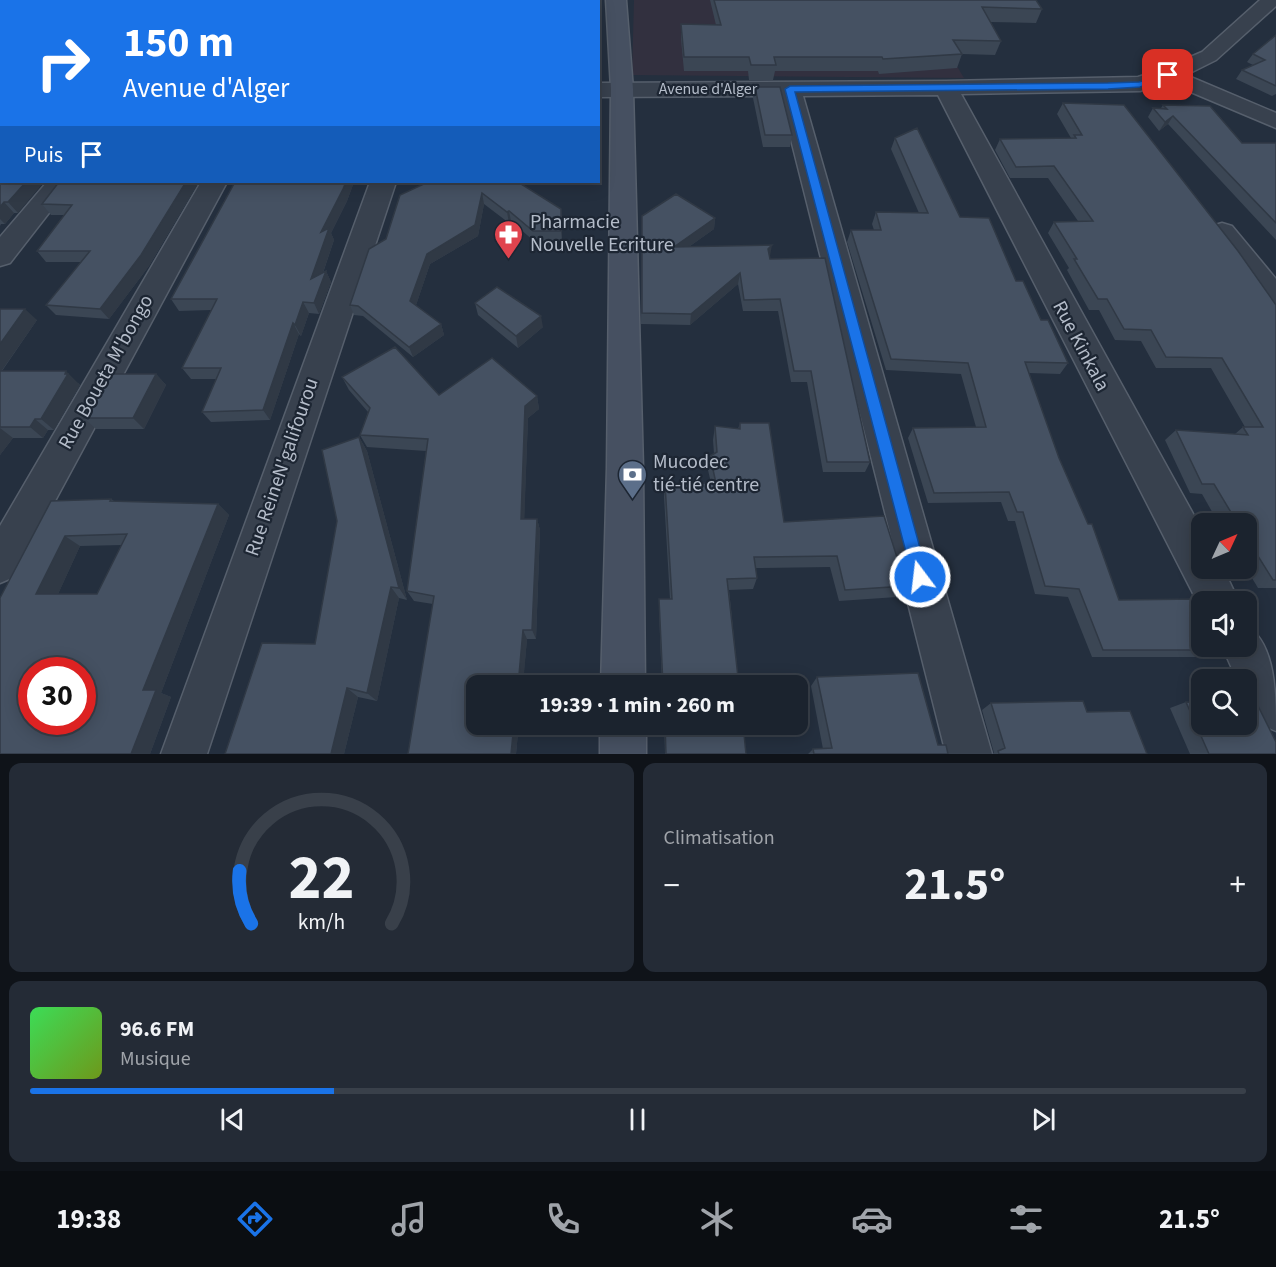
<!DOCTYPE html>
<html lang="fr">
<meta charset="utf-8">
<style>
:root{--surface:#1b232e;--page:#242b36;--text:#f1f3f6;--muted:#a0a4aa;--line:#39404a;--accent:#1a73e8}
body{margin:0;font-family:"Source Sans 3",sans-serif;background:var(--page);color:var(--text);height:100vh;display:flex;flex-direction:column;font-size:22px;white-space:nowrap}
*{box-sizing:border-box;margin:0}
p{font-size:20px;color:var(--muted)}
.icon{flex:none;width:33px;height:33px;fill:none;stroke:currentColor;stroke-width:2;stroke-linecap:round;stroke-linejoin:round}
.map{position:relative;height:754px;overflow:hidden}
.drawer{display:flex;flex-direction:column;gap:9px;padding:9px;background:#0f1319;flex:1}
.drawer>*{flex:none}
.banner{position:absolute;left:0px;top:0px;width:600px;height:183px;box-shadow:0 3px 15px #0003,0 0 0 2px var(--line);background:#1a73e8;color:#fff;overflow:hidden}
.needle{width:39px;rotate:46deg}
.fabs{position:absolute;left:1191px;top:513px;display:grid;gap:12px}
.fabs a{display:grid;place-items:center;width:66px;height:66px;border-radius:12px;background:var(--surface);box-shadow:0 3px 15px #0003,0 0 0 2px var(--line);font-size:30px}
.speed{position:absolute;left:18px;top:657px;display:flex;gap:12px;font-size:30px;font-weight:700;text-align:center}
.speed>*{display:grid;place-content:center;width:78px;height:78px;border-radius:50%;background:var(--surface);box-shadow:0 3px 15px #0003,0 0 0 2px var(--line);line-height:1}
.speed .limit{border:9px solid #d22;background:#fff;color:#111}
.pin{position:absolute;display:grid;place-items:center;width:51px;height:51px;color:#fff;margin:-26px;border-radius:12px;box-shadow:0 3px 9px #0006}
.me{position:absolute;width:66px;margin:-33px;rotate:345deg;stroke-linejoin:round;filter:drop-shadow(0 0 4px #0008)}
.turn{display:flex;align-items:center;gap:21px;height:126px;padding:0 24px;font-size:27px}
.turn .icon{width:78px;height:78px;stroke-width:2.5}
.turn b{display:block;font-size:42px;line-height:51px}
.then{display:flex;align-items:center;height:57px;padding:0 24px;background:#0003;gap:12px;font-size:22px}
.big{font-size:45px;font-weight:700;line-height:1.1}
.drawer .tile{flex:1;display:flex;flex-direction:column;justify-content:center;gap:9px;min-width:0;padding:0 21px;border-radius:12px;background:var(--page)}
.drawer .dial{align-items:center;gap:0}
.dial svg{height:156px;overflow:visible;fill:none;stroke:var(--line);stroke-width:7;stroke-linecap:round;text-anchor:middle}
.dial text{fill:var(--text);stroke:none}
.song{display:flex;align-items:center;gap:18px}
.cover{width:72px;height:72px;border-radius:9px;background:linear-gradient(135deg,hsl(130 70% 55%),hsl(80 70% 35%))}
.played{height:6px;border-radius:3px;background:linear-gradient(90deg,var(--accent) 25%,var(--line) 25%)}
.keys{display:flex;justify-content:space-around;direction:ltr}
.heat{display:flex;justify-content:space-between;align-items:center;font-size:33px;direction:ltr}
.drawer .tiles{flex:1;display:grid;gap:9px;grid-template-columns:1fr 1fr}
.tile:last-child{grid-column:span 2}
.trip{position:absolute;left:466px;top:675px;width:342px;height:60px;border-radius:12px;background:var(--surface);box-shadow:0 3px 15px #0003,0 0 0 2px var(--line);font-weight:700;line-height:60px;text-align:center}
.dock{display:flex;height:96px;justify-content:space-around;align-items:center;background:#0b0e12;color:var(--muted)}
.dock .icon{width:42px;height:42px}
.dock .current{color:var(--accent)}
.dock b{font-size:27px;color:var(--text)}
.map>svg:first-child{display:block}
.medical{fill:#32303f}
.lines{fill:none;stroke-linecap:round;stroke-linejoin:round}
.street-casing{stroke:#565f6c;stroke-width:3}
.secondary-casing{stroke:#565f6c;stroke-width:3}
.street{fill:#38414e;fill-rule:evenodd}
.secondary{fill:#465061;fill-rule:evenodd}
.wall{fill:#3b4654;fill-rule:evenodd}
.shaded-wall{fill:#303945}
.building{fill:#455162;stroke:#303945;stroke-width:1.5;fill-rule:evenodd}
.route{fill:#1a73e8;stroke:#114b97;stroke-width:1.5}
.labels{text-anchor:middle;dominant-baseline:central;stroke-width:4.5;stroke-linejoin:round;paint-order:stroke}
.far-street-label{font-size:16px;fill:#b4bcc9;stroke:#1d2633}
.poi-label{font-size:20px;fill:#b4bcc9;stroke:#1d2633;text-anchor:start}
.street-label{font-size:20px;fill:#b4bcc9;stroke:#1d2633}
</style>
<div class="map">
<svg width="1276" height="754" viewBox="0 0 1276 754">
<rect width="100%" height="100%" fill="#242f3e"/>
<path class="medical" d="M634 0H918L964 78 632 75Z"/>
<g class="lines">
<defs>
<path id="street" d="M54 0H74L53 2Z
M198 0H218L198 2Z
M314 0H334L314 2Z
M437 0H457V2H437Z
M1260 0H1276V6L1216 60 1186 75 1276 113V128L1167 82 1140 91 961 94 1202 530V568H1223L1239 602H1202V611L938 95 803 96 992 754H946L780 96 598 97V83L946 81 1138 77 1160 70 1202 52Z
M0 52H2L0 66Z
M2 85V99L0 100V86Z
M47 182H73L10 263 0 266V237Z
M201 182H227L14 577 0 583V526Z
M370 182H396L207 754H161Z
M1222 223 1232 226 1276 279V311L1265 308 1208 232 1212 226Z
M1246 626C1276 642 1276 697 1276 731L1260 724 1246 698V680H1237L1222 646H1246Z"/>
<path id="secondary" d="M606 0H626L633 89 643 468 645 686H601L607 468 611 89Z
M600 724H646V754H600Z"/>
</defs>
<use href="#street" class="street-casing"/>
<use href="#secondary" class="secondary-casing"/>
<use href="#street" class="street"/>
<use href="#secondary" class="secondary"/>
</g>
<path class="wall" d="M0 0H49L47 2H2V31H0Z
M710 0H1036L1042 9 1036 23 990 22 1001 41 995 55 962 54 957 68 879 74 878 71H775L773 80H749L748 71H684L681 39V24L716 25Z
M1276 35V94L1272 96 1236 79 1242 70 1253 65 1247 62 1253 54Z
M755 87 792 135 790 147H763L753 98Z
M1063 103 1276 305V588H1258L1246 568V524H1219L1202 494 1190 493 1165 440 1176 430 1235 434 1243 427H1245L1211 368H1156L1141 341 1115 340 1099 310H1089L1067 270 1069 268 1048 233 1054 222 1078 221 1048 178H1010L995 150 1000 139 1071 138 1057 114Z
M0 104 18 213H14L5 224H1L0 226Z
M1163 105 1242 143H1276V240L1168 124 1159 131 1148 117 1153 108H1161Z
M895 138 960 217 1016 281 1068 363 1060 374 1029 373 1059 458 1119 600 1222 650 1207 657H1092L1068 597 1035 594 1015 521H1008L1001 502 928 503 908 438 913 428 976 427 961 374 886 370 847 242 851 230H874L872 224 876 212 919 213 891 149Z
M59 182H195L197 185 149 266 109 319 56 315 46 305 81 262H46L37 251 64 215H51L42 204Z
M235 182H354L347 201 331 233 334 240 323 273 326 271 331 282 319 314 309 313 301 336 299 334 270 420 211 422 202 412 216 379H191L182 368 211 310 179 311 171 299Z
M428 182H529L523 185 561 209 562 220V241L535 242 511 221 509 223 484 204 478 236 430 264 416 305 441 324 444 335 413 357 363 316 354 315 350 305 386 239Z
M642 216 715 218 714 229 690 246 770 256V259L870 462 865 472H823L807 382H791L778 311H743L738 284 690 325 641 324Z
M475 303 543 327 518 348 478 315Z
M0 309 37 320 2 371 78 383 80 385 54 430H48L43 438H13L0 455Z
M156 374 166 385 144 429H96L84 418Z
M342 377 439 395 537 396 539 409 528 418 524 519H537L540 530 536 639H527L516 754H408L433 604 414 601 407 591 426 451 367 447 360 435 368 412 349 390Z
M740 423 784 522 906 586 897 597 839 601 830 567 755 568 757 578 753 589 729 590 739 686H662L659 609V599H670L664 497 665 484 711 483 708 470 710 456 714 454 713 440 715 426 738 429Z
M359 437 367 451 407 600 399 598 377 701 358 697 344 754H225L315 644 337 521Z
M111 499 114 501 218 504 229 515 161 693 171 697 150 754H0L51 501ZM122 545 97 594H58L80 546Z
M817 677 938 745 823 749 811 686Z
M1186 702 1276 754H1190L1170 708Z
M991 703 1087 712 1147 754H992L994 753 982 710Z
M664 724H743L746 754H665Z
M813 749 814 754H808Z"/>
<path class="shaded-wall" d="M33 0H49L47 2H31Z
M293 0H303L302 2H292Z
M1173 116 1168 124 1159 131 1165 122Z
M26 182H44L18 213 8 202Z
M185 182H195L197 185 149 266 109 319 100 309Z
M346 182H354L347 201 331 233 334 240 317 290 311 279 321 232Z
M513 182H529L515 189Z
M482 193 484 204 478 236 430 264 414 311 410 301 427 254Z
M4 202 14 213 5 224 0 219V207Z
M561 209 562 220V241L561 231Z
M509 211 511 221 509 223 507 212Z
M715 218 714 229 673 258 674 247Z
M772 245 770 256 765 260 768 249Z
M326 271 331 282 319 314 314 303Z
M740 273 738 284 690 325 691 314Z
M303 302 309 313 301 336 295 325Z
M25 309 37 320 0 373V344Z
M541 316 543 327 518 348 516 336Z
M293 323 299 334 270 420 263 410Z
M441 324 444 335 413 357 409 347Z
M66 371 80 385 54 430 41 419Z
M156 374 166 385 144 429 133 418Z
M537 396 539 409 528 418 524 530 521 519 525 406Z
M35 419 48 430 43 438 30 427Z
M0 428 13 438 0 455Z
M359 437 367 451 407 600 399 588Z
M218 504 229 515 161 693 171 697 150 754H131L143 690Z
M537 519 540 530 536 639 532 630Z
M65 536 80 546 54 603 36 594Z
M391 587 399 598 377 701 367 693Z
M523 630 527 639 523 686H518Z
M347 688 358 697 344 754H331Z
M514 724H519L516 754H511Z"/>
<path class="building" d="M0 0H33L31 2H2V22H0Z
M215 0H293L292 2H214Z
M361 0H401L400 2H360Z
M463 0H513V2H462Z
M714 0H1036L1042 9 982 7 1001 41 953 40 962 54 883 59 882 57H774L776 65H751L749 57H684L681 24 721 25Z
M1276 35V86L1242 70 1265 60 1253 54Z
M755 87H780L792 135H765Z
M2 102V182H26L8 202H4L0 207V104Z
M1063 103 1124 105 1238 251 1276 305V580H1273L1246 537V524H1238L1214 484H1202L1176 430 1248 435 1243 427H1263L1222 358 1166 357 1151 330 1124 329 1107 299H1098L1074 259H1077L1054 222 1093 221 1054 166 1016 167 1000 139 1076 138 1074 135H1082Z
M1163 105 1210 106 1242 143H1276V223L1173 116 1165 122 1153 108 1167 109Z
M917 128 960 217 989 218 1016 281H1023L1041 320H1048L1068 363 1025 362 1059 458 1088 524H1092L1119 600 1196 599 1202 610V646H1220L1222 650H1103L1079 589 1045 586 1023 512H1017L1009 492 934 493 913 428 986 427 968 363 891 359 851 230H881L876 212 928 213 895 138Z
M59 182H186L141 255 100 309 46 305 90 251H37L72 205 42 204Z
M235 182H346L343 189 321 232 329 228 311 279 326 271 314 303 303 302 295 325 293 323 263 410 202 412 221 368H182L217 299H171Z
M428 182H518L561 209V231H533L509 211 507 212 482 193 475 225 427 254 410 301 441 324 409 347 358 306 350 305 369 249 386 239 400 195Z
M676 194 715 218 674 247 772 245 768 249 770 259 825 258 870 462H827L811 371H794L780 299 744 300 740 273 691 314 642 313V216Z
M497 287 541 316 516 336 475 303Z
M0 309H25L0 344Z
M395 347 439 395 492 358 537 396 525 406 521 519H537L532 630H523L518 686H477V724H514L511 754H408L434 596 407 591 428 439 360 435 370 408 342 377Z
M0 371H66L65 374H68L41 419H35L30 427H0Z
M109 374H156L133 418H84Z
M740 423H769L784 522 884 516 906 586 845 590 837 556 754 557 757 578 727 579 739 686H663L659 599H672L665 484 716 483 710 456 717 452 715 426 740 429Z
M359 437 399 588 391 587 367 693 347 688 331 754H225L262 643 315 644 337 521 322 450Z
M111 499 110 501 218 504 143 690H156L131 754H0V598L51 501ZM127 534 97 594H36L65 536ZM32 670H82V722H32Z
M918 673 938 745H946L948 754H814L813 749 832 748 817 677Z
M1083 701 1087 712 1130 711 1147 754H999L998 751 1005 748 991 703Z
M1186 702 1202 703V724H1246V703L1257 704 1276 742V754H1209Z
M665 724H743L746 754H666Z"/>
<path class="route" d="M1168 73 1172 75 1171 77 1140 87 1108 89 795 92 928 577 926 583 920 585 914 583 785 89 790 86 1108 83 1139 82Z"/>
<defs>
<symbol id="pharmacy-pin" viewBox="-11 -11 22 30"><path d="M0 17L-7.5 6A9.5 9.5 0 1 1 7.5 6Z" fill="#e0444e" stroke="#1d2633"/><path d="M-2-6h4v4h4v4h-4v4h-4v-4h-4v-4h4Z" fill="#fff"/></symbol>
<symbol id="bank-pin" viewBox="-11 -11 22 30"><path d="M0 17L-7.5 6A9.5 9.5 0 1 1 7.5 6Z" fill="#5c6f8a" stroke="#1d2633"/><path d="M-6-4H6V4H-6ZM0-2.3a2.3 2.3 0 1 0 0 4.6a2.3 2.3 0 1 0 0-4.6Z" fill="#fff"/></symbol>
</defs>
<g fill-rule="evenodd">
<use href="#pharmacy-pin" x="492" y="218" width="33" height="45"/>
<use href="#bank-pin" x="616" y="458" width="33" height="45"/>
</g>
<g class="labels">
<g class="far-street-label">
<text x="708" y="89">Avenue d'Alger</text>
</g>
<g class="poi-label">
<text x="530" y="222">Pharmacie<tspan x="530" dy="23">Nouvelle Ecriture</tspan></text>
<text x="653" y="462">Mucodec<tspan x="653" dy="23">tié-tié centre</tspan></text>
</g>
<g class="street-label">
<text transform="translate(1081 346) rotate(62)">Rue Kinkala</text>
<text transform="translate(106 372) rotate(-61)">Rue Boueta M'bongo</text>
<text transform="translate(282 467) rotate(-71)">Rue ReineN'galifourou</text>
</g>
</g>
</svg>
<div class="fabs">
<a><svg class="needle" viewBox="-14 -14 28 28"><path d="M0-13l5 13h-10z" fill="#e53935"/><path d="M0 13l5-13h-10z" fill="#a0a4aa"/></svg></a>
<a><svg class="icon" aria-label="sound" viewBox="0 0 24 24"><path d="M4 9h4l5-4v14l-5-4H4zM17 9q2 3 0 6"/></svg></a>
<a><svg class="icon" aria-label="search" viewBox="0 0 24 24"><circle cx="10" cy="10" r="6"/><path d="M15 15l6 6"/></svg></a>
</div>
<div class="speed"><div class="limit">30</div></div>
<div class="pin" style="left:1168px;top:75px;background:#d93025"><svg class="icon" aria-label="arrive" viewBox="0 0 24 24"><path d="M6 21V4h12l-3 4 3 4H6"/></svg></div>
<svg class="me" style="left:920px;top:577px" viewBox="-20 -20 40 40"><circle r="17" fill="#1a73e8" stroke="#fff" stroke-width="3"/><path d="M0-11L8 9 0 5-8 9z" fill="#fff"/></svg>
<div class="trip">19:39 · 1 min · 260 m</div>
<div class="banner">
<div class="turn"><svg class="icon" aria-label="right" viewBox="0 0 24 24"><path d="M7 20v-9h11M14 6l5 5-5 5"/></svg><div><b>150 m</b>Avenue d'Alger</div></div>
<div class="then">Puis<svg class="icon" aria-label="arrive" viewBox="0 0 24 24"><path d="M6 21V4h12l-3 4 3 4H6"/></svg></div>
</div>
</div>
<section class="drawer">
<div class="tiles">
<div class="tile dial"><svg viewBox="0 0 100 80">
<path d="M14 69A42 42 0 1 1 86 69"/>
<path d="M14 69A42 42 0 0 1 8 42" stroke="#1a73e8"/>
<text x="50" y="56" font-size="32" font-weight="700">22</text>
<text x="50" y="72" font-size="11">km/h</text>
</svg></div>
<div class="tile"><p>Climatisation</p>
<div class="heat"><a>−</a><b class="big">21.5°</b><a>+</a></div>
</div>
<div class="tile">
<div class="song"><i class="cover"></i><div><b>96.6 FM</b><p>Musique</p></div></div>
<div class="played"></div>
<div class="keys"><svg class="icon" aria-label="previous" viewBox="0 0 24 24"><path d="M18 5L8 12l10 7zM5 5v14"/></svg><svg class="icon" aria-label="pause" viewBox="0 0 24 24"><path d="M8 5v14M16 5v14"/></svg><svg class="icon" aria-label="next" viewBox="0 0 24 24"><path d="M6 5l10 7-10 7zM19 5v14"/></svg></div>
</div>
</div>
</section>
<nav class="dock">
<b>19:38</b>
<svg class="icon current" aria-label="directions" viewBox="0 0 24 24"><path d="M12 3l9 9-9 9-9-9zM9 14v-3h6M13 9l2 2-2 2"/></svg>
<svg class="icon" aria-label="music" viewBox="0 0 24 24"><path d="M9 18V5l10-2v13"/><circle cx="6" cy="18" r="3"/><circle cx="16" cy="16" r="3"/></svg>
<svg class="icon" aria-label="phone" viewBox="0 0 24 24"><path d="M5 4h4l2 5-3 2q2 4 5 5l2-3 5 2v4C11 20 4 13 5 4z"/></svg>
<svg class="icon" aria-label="climate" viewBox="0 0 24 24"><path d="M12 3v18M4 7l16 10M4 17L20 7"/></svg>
<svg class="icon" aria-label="car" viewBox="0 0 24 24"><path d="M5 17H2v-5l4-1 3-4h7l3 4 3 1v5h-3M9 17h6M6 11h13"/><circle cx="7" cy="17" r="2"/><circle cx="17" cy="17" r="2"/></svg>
<svg class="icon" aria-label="filters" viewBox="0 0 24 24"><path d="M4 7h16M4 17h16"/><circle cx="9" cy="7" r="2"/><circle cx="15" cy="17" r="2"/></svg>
<b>21.5°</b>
</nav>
